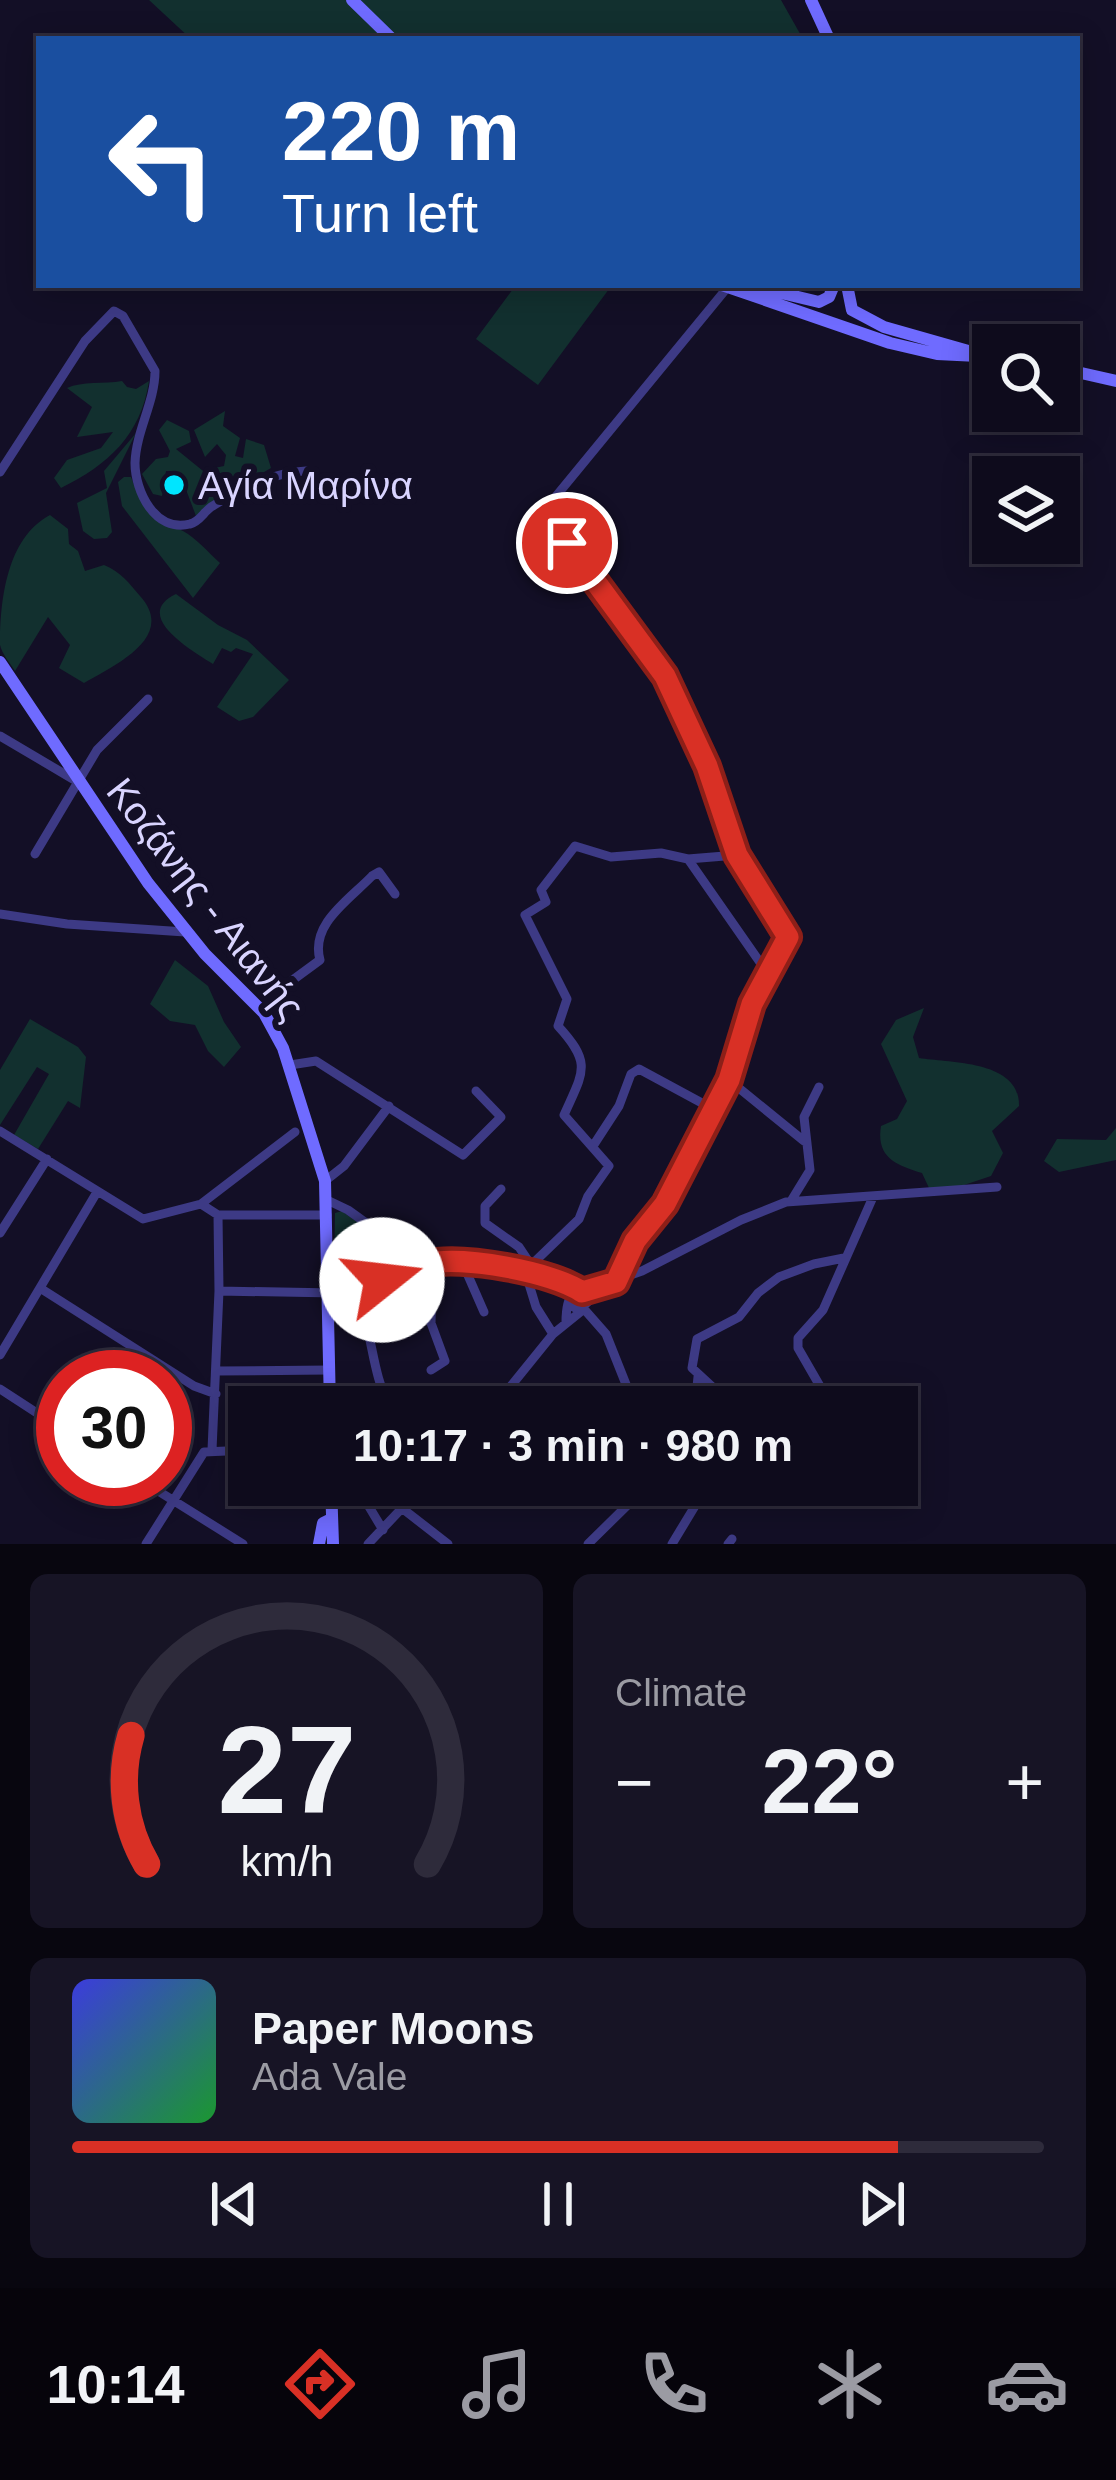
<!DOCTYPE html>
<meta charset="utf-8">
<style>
:root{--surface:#0e0b1c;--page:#171425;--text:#f1f3f6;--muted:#9b9ba3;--line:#2e2b3b;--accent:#d93025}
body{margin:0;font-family:Arial,sans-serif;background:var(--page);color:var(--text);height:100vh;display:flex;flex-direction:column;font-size:45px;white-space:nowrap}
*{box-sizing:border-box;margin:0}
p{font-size:39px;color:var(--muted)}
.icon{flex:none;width:66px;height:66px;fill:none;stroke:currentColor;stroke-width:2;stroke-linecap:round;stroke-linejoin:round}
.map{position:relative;height:1544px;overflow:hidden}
.details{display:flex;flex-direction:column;gap:30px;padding:30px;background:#08060f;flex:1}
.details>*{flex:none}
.hud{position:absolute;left:36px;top:36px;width:1044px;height:252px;border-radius:0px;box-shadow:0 6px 30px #0003,0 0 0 3px var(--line);background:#1a4fa0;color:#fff;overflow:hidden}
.tools{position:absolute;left:972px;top:324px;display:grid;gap:24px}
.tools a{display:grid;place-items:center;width:108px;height:108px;border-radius:0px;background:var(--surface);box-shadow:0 6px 30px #0003,0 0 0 3px var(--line);font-size:60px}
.speed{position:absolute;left:36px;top:1350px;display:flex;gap:24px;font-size:60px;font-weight:700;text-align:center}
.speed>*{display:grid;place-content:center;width:156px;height:156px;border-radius:50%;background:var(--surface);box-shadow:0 6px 30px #0003,0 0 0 3px var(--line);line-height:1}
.speed .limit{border:18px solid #d22;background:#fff;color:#111}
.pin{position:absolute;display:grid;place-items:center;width:102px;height:102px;color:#fff;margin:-51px;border:6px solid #fff;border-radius:50%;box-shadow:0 3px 12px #0007}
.me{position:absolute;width:132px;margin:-66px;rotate:74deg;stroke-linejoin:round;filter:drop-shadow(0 0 9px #0008)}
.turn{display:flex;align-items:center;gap:42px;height:252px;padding:0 48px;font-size:54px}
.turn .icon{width:156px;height:156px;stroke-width:2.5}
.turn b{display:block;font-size:84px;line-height:102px}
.big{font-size:90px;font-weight:600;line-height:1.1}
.details .card{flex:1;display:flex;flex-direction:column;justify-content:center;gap:18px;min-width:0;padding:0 42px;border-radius:18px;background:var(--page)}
.details .dial{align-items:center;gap:0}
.dial svg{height:312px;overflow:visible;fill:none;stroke:var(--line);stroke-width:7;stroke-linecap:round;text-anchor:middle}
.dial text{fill:var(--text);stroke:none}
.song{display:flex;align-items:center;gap:36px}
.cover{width:144px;height:144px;border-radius:18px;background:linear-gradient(135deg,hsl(240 70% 55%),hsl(130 70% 35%))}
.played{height:12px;border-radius:6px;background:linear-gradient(90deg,var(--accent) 85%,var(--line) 85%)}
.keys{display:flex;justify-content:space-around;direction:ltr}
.heat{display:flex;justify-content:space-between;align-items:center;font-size:66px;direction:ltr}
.details .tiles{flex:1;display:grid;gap:30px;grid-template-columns:1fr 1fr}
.card:last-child{grid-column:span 2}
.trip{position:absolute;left:228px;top:1386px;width:690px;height:120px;border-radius:0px;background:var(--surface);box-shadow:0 6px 30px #0003,0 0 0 3px var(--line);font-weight:600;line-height:120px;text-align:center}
.menu{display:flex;height:192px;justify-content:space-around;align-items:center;background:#06040b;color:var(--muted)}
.menu .icon{width:84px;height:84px}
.menu .selected{color:var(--accent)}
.menu b{font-size:54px;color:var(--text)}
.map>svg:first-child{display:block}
.green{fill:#12302f}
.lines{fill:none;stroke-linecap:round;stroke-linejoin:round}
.street{stroke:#3d3a85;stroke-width:9}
.secondary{stroke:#6f6bff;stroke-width:12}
.route-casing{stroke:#8d1f18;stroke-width:30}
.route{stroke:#d93025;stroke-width:21}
.poi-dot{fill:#00e5ff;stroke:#130f26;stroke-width:4.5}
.labels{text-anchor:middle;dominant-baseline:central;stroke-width:12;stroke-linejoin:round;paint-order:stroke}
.poi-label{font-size:39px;fill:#d9d4ff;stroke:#130f26;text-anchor:start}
.street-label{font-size:39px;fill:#d9d4ff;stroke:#130f26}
</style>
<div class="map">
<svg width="1116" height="1544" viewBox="0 0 1116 1544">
<rect width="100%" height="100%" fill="#130f26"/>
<path class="green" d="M149 0H781L803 39H191Z
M516 285H612L538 385 476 339Z
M122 381 127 387 136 389 149 381C141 435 108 465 61 488L54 478 67 460 101 448 113 432 77 437 92 407 67 388C82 381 104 384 122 381Z
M225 411 223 426 240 438 235 456 243 458 246 439 264 445 271 468 226 494 218 490 214 468 224 466 226 455 217 444 205 457 194 430Z
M167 420 189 431 191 442 176 449 208 475 216 498 196 516 182 479 174 471H166L162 496 153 494 142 474 156 459 168 457 170 451 159 430Z
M136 433 106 493 112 532 107 538 94 539 83 531 77 503 107 488 104 471Z
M124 477H131C146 516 147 514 183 531 195 537 209 553 220 563L193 598 122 506 118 482Z
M50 515 68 529 69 544 78 551 85 571 104 565C121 572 129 583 140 596 177 637 115 665 84 683L59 668 70 645 48 617 15 671C10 663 2 654 0 645 0 599 7 538 50 515Z
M176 594 218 625 247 640 289 680 253 717 239 721 217 707 253 654 236 648 231 652 222 648 213 664C189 649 132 615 176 594Z
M175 960 208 986 224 1022 241 1047 224 1067 208 1051 195 1025 170 1021 150 1004Z
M924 1008 913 1037 919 1058C950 1063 1020 1060 1019 1106L992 1131 1003 1153 991 1176 958 1187 929 1188 922 1173C895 1165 876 1157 881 1126L897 1119 907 1101 881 1044 896 1020Z
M30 1019 78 1047 86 1057 80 1108 68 1101 38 1149 14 1135 49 1074 37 1067 0 1125V1070Z
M1116 1128V1160L1059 1172 1044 1161 1057 1139 1106 1140Z
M342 1211 409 1260 411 1264 345 1285 334 1277 335 1213Z"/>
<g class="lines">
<path class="street" d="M0 472 85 341 114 311 123 316 155 371C155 402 136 431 135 463 135 491 155 533 190 524 199 522 203 513 211 507 241 488 271 473 306 471
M0 736 78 782
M35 854 97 750 148 699
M688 859 737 855
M0 914 67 924 185 932
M264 1013 290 982 320 960C310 924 349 900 372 876L379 872 395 894
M290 1065 316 1061 463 1155 501 1117 476 1091
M729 1080 804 1141
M0 1131 143 1219 201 1204 218 1215H327
M593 1146 619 1106 631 1074 639 1069 713 1109
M325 1181 344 1166 389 1106
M501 1189 485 1206V1223L519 1247 529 1262
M327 1200 348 1210 423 1264 432 1284 431 1323 445 1361 431 1370
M791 1201 810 1170 804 1117 819 1087
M201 1204 295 1132
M0 1233 47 1159
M463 1264 484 1312
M382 1280 407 1327
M616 1282 635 1241 665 1204 729 1080 752 1004 788 937 737 855 707 766 665 676 543 512 727 288
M40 1288 194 1386 216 1394
M354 1289C374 1331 370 1370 390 1407
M219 1291 335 1293 423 1264 437 1263C484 1264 542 1265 582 1292L642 1271 741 1220 786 1202 997 1187
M566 1322C566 1312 567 1300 573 1293L582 1292 589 1301 578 1311 569 1301
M553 1334 536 1307 525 1271 579 1219 588 1196 609 1166 564 1115C583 1072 593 1064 558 1026L567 999 525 915 546 902 541 890 575 846 611 857 661 853 688 859 766 971
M0 1355 97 1192
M216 1371 329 1370
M0 1389 63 1430
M494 1407 553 1334 584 1309 606 1334 635 1407
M695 1407 698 1377
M725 1407 718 1392 692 1368 697 1339 739 1317 758 1293 779 1277 814 1264 844 1258
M832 1407 798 1348V1338L823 1310 873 1197
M212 1450 219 1291 218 1215
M139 1479 243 1544
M331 1500 413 1497
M365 1500 383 1530
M695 1506 714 1485
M403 1509 448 1544
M146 1544 204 1452 249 1450
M368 1544 424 1485
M588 1544 648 1485
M672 1544 695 1506 681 1485
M728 1544 732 1539"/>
<path class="secondary" d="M352 0 392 39
M811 0 829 39
M722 285 890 343 937 354 978 356
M748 285 819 302 829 297 834 285
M847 285 852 310 884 327 993 358
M1059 368 1116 381
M0 662 148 883 205 954 264 1013 283 1048 325 1181 330 1407
M331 1485 333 1544
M319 1544 323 1523 331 1519"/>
</g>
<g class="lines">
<defs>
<path id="route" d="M382 1280C397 1275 412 1268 426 1264 461 1255 553 1272 582 1292L616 1282 635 1241 665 1204 729 1080 752 1004 788 937 737 855 707 766 665 676 567 543"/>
</defs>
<use href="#route" class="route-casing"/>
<use href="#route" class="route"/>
</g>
<circle class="poi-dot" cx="174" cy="485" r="12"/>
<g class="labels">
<g class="poi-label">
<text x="198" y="485">Αγία Μαρίνα</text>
</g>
<g class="street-label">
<text transform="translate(206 899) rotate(52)">Κοζάνης - Αιανής</text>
</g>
</g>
</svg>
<div class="tools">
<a><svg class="icon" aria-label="search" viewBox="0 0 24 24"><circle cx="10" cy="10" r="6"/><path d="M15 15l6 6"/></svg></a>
<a><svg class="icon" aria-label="layers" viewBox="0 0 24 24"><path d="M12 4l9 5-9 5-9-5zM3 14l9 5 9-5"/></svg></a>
</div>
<div class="speed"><div class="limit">30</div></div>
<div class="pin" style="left:567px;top:543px;background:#d93025"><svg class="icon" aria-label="arrive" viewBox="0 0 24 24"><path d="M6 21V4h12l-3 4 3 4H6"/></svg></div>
<svg class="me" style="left:382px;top:1280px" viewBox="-20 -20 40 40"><circle r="19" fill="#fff"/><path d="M0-13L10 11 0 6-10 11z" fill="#d93025"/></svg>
<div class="trip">10:17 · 3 min · 980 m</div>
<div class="hud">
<div class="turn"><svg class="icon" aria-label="left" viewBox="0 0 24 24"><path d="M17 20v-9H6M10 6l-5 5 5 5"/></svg><div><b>220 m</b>Turn left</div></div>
</div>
</div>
<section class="details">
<div class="tiles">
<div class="card dial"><svg viewBox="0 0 100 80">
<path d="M14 69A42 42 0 1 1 86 69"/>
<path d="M14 69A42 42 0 0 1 10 36" stroke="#d93025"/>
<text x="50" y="56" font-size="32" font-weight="700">27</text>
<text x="50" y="72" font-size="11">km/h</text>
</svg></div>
<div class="card"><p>Climate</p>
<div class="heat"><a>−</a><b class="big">22°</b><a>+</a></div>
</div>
<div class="card">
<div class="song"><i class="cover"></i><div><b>Paper Moons</b><p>Ada Vale</p></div></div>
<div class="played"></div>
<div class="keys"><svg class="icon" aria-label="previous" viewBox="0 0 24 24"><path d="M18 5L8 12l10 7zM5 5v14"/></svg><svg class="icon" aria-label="pause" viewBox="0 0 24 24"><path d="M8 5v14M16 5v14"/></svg><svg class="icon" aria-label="next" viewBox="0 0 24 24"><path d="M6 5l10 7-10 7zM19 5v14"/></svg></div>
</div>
</div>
</section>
<nav class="menu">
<b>10:14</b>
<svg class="icon selected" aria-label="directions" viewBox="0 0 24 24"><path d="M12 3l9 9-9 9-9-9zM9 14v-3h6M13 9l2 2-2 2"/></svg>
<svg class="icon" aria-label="music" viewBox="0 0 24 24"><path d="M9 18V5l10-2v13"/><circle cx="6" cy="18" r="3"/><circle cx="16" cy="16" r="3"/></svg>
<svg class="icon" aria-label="phone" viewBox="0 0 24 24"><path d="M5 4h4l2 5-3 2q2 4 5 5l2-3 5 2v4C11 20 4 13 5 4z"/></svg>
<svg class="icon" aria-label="climate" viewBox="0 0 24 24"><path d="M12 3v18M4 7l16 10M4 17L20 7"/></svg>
<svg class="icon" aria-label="car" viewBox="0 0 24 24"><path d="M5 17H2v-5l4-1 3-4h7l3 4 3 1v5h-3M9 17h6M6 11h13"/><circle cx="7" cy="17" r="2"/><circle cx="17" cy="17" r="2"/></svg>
</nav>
